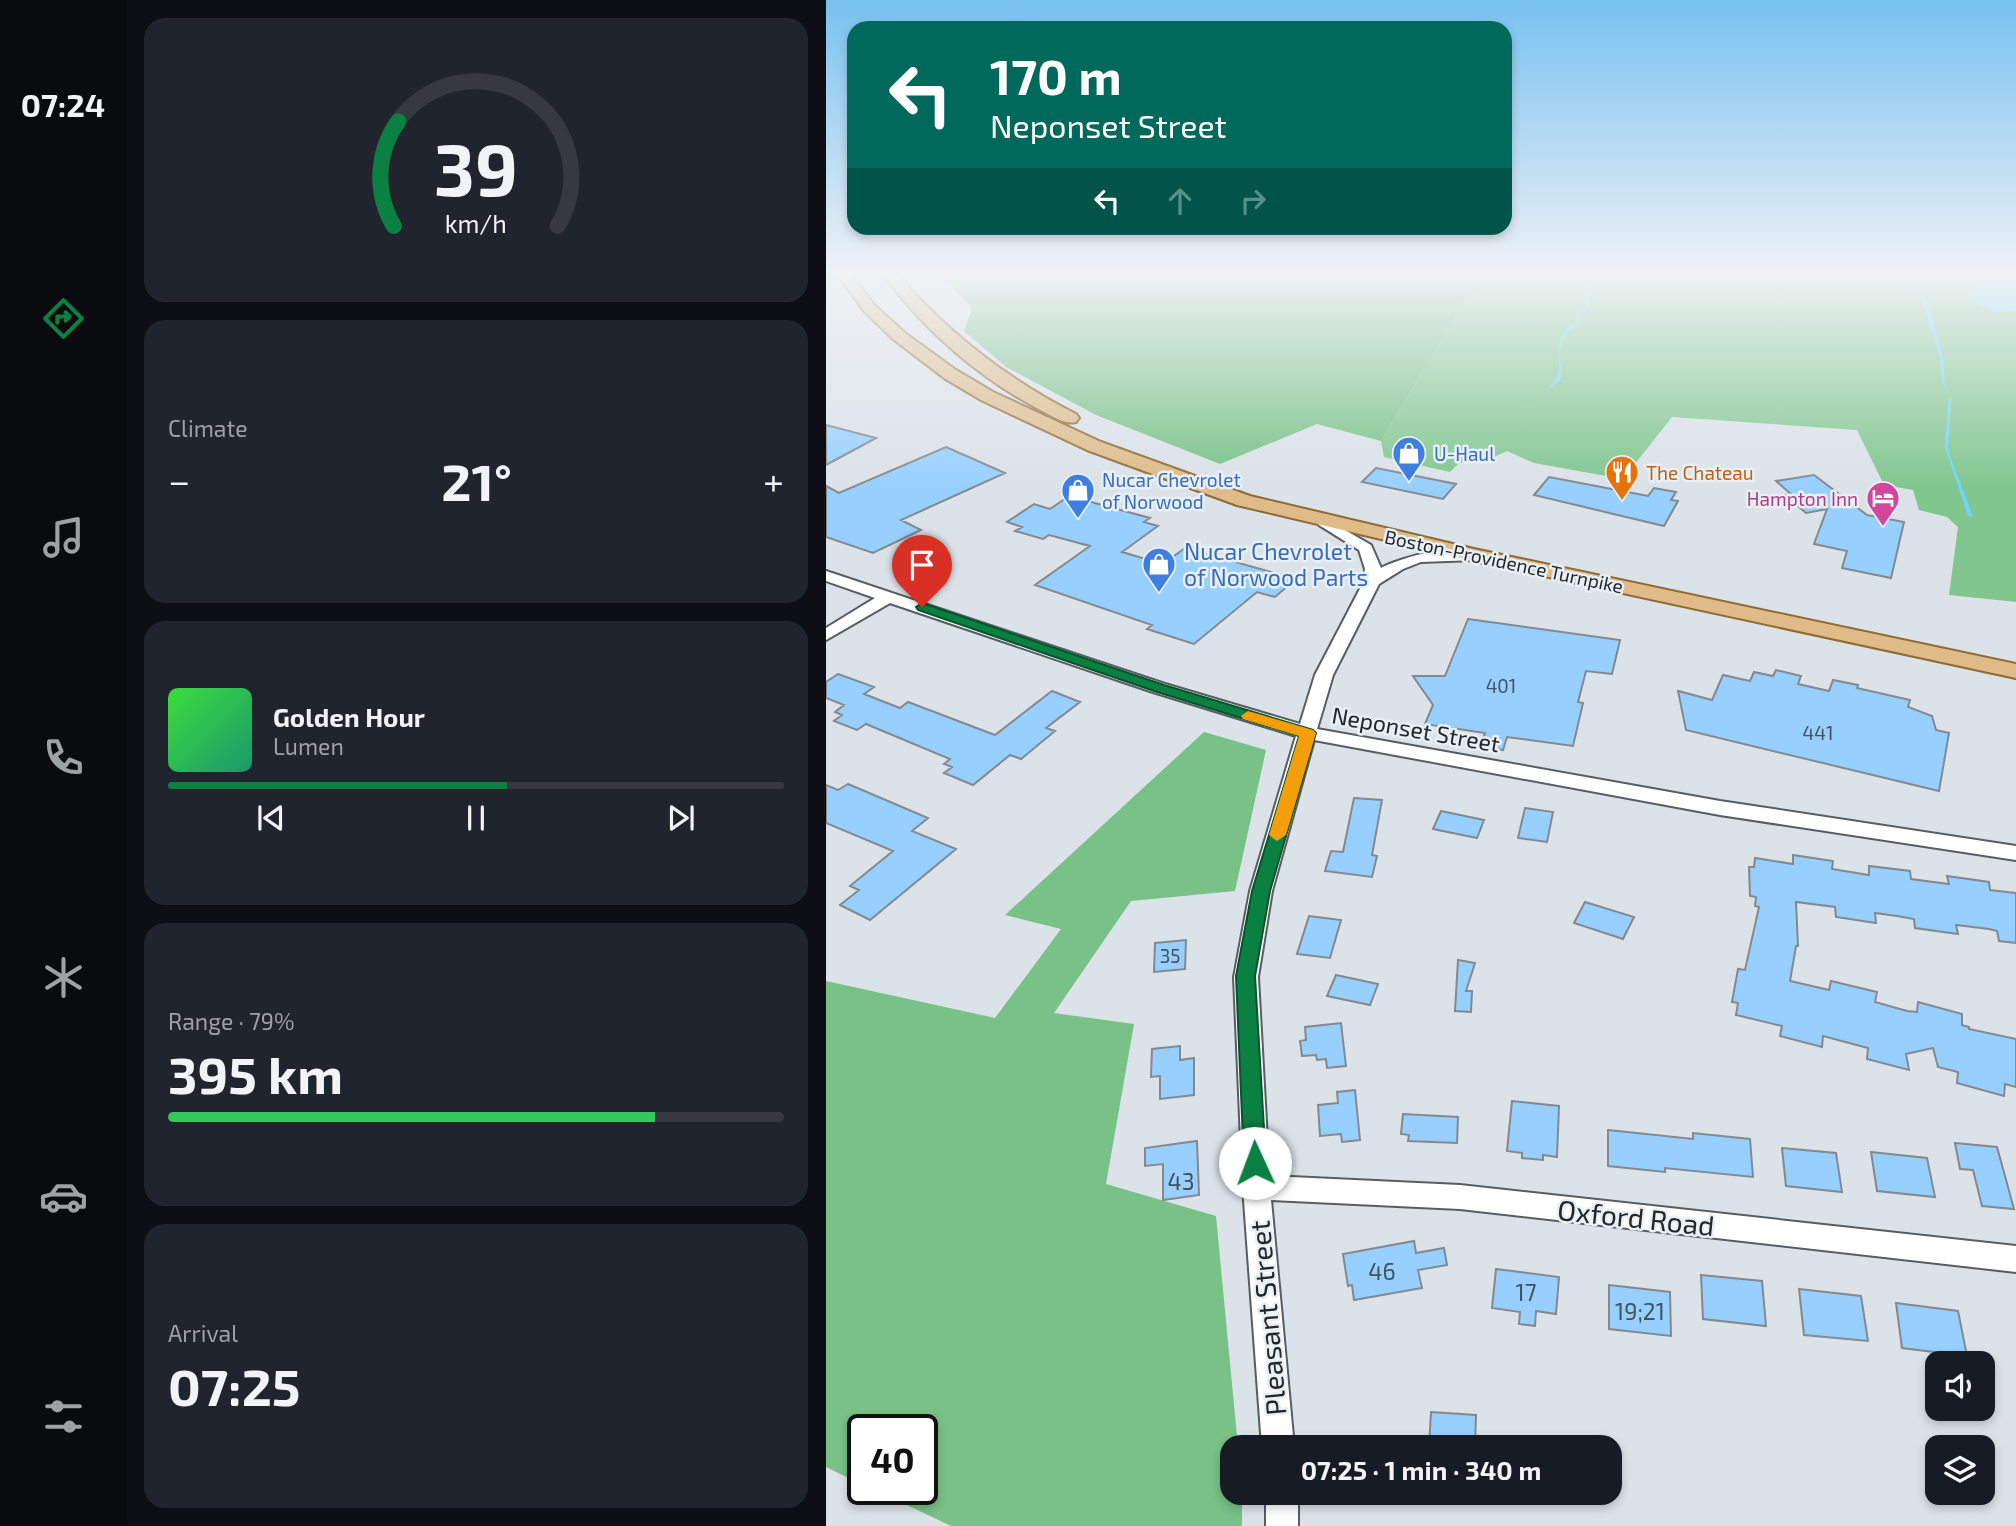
<!DOCTYPE html>
<meta charset="utf-8">
<style>
:root{--surface:#171b24;--page:#20242c;--text:#f1f3f6;--muted:#9ea1a6;--line:#363941;--accent:#0b8043}
body{margin:0;font-family:"Exo 2",sans-serif;background:var(--page);color:var(--text);height:100vh;display:flex;flex-direction:column;font-size:26px;white-space:nowrap}
*{box-sizing:border-box;margin:0}
p{font-size:23px;color:var(--muted)}
.icon{flex:none;width:38px;height:38px;fill:none;stroke:currentColor;stroke-width:2;stroke-linecap:round;stroke-linejoin:round}
.map{position:relative;flex:1;overflow:hidden}
.sheet{display:flex;flex-direction:column;gap:18px;padding:18px;background:#0d0f14;width:700px}
.sheet>*{flex:none}
.banner{position:absolute;left:21px;top:21px;width:665px;height:214px;border-radius:21px;box-shadow:0 4px 10px #0003;background:#00695c;color:#fff;overflow:hidden}
.buttons{position:absolute;left:1099px;top:1351px;display:grid;gap:14px}
.buttons a{display:grid;place-items:center;width:70px;height:70px;border-radius:14px;background:var(--surface);box-shadow:0 4px 10px #0003;font-size:35px}
.speed{position:absolute;left:21px;top:1414px;display:flex;gap:14px;font-size:35px;font-weight:700;text-align:center}
.speed>*{display:grid;place-content:center;width:91px;height:91px;border-radius:50%;background:var(--surface);box-shadow:0 4px 10px #0003;line-height:1}
.speed .limit{border:4px solid #111;border-radius:10px;background:#fff;color:#111}
.pin{position:absolute;display:grid;place-items:center;width:60px;height:60px;color:#fff;margin:-72px -30px;border-radius:50% 50% 50% 0;rotate:-45deg;box-shadow:0 0 7px #0007}
.pin .icon{rotate:45deg}
.me{position:absolute;width:77px;margin:-38px;rotate:358deg;stroke-linejoin:round;filter:drop-shadow(0 0 5px #0008)}
.turn{display:flex;align-items:center;gap:24px;height:147px;padding:0 28px;font-size:32px}
.turn .icon{width:91px;height:91px;stroke-width:2.5}
.turn b{display:block;font-size:49px;line-height:60px}
.lanes{display:flex;align-items:center;height:66px;padding:0 28px;background:#0003;justify-content:center;gap:35px;direction:ltr}
.lanes .off{opacity:.35}
.big{font-size:52px;font-weight:700;line-height:1.1}
.sheet .card{flex:1;display:flex;flex-direction:column;justify-content:center;gap:10px;min-width:0;padding:0 24px;border-radius:21px;background:var(--page)}
.sheet .dial{align-items:center;gap:0}
.dial svg{height:182px;overflow:visible;fill:none;stroke:var(--line);stroke-width:7;stroke-linecap:round;text-anchor:middle}
.dial text{fill:var(--text);stroke:none}
.song{display:flex;align-items:center;gap:21px}
.cover{width:84px;height:84px;border-radius:10px;background:linear-gradient(135deg,hsl(120 70% 55%),hsl(160 70% 35%))}
.played{height:7px;border-radius:4px;background:linear-gradient(90deg,var(--accent) 55%,var(--line) 55%)}
.keys{display:flex;justify-content:space-around;direction:ltr}
.heat{display:flex;justify-content:space-between;align-items:center;font-size:38px;direction:ltr}
.charge{height:10px;border-radius:5px;background:linear-gradient(90deg,#34c759 79%,var(--line) 0)}
.trip{position:absolute;left:394px;top:1435px;width:402px;height:70px;border-radius:21px;background:var(--surface);box-shadow:0 4px 10px #0003;font-weight:700;line-height:70px;text-align:center}
main{display:flex;flex:1;min-height:0}
.tab-bar{display:flex;flex-direction:column;width:126px;justify-content:space-around;align-items:center;background:#090b0e;color:var(--muted)}
.tab-bar .icon{width:49px;height:49px}
.tab-bar .current{color:var(--accent)}
.tab-bar b{font-size:32px;color:var(--text)}
.map>svg:first-child{display:block}
.green{fill:#80c68e}
.forest{fill:#78c187}
.water{fill:#6dd5fb}
.building{fill:#97d0ff;stroke:#83898f;stroke-width:2}
.lines{fill:none;stroke-linecap:round;stroke-linejoin:round}
.minor-casing{stroke:#575d63;stroke-width:4}
.major-casing{stroke:#8f6a33;stroke-width:4}
.minor{fill:#fff;fill-rule:evenodd}
.major{fill:#debb88;fill-rule:evenodd}
.route{fill:#0b8043;stroke:#07532c;stroke-width:2}
.slow{fill:#f59e0b}
.labels{text-anchor:middle;dominant-baseline:central;stroke-width:5;stroke-linejoin:round;paint-order:stroke}
.far-shop-label{font-size:19px;fill:#366cbe;stroke:#e8eff5;text-anchor:start}
.far-food-label{font-size:19px;fill:#c56008;stroke:#e8eff5;text-anchor:start}
.far-hotel-label{font-size:19px;fill:#b23c85;stroke:#e8eff5;text-anchor:end}
.far-street-label{font-size:19px;fill:#242729;stroke:#e8eff5}
.number-label{font-size:19px;fill:#41515e}
.shop-label{font-size:23px;fill:#366cbe;stroke:#e8eff5;text-anchor:start}
.street-label{font-size:23px;fill:#242729;stroke:#e8eff5}
.near-number-label{font-size:23px;fill:#41515e}
.near-street-label{font-size:28px;fill:#242729;stroke:#e8eff5}
</style>
<main>
<nav class="tab-bar">
<b>07:24</b>
<svg class="icon current" aria-label="directions" viewBox="0 0 24 24"><path d="M12 3l9 9-9 9-9-9zM9 14v-3h6M13 9l2 2-2 2"/></svg>
<svg class="icon" aria-label="music" viewBox="0 0 24 24"><path d="M9 18V5l10-2v13"/><circle cx="6" cy="18" r="3"/><circle cx="16" cy="16" r="3"/></svg>
<svg class="icon" aria-label="phone" viewBox="0 0 24 24"><path d="M5 4h4l2 5-3 2q2 4 5 5l2-3 5 2v4C11 20 4 13 5 4z"/></svg>
<svg class="icon" aria-label="climate" viewBox="0 0 24 24"><path d="M12 3v18M4 7l16 10M4 17L20 7"/></svg>
<svg class="icon" aria-label="car" viewBox="0 0 24 24"><path d="M5 17H2v-5l4-1 3-4h7l3 4 3 1v5h-3M9 17h6M6 11h13"/><circle cx="7" cy="17" r="2"/><circle cx="17" cy="17" r="2"/></svg>
<svg class="icon" aria-label="filters" viewBox="0 0 24 24"><path d="M4 7h16M4 17h16"/><circle cx="9" cy="7" r="2"/><circle cx="15" cy="17" r="2"/></svg>
</nav>
<section class="sheet">
<div class="card dial"><svg viewBox="0 0 100 80">
<path d="M14 69A42 42 0 1 1 86 69"/>
<path d="M14 69A42 42 0 0 1 16 23" stroke="#0b8043"/>
<text x="50" y="56" font-size="32" font-weight="700">39</text>
<text x="50" y="72" font-size="11">km/h</text>
</svg></div>
<div class="card"><p>Climate</p>
<div class="heat"><a>−</a><b class="big">21°</b><a>+</a></div>
</div>
<div class="card">
<div class="song"><i class="cover"></i><div><b>Golden Hour</b><p>Lumen</p></div></div>
<div class="played"></div>
<div class="keys"><svg class="icon" aria-label="previous" viewBox="0 0 24 24"><path d="M18 5L8 12l10 7zM5 5v14"/></svg><svg class="icon" aria-label="pause" viewBox="0 0 24 24"><path d="M8 5v14M16 5v14"/></svg><svg class="icon" aria-label="next" viewBox="0 0 24 24"><path d="M6 5l10 7-10 7zM19 5v14"/></svg></div>
</div>
<div class="card"><p>Range · 79%</p><b class="big">395 km</b><div class="charge"></div></div>
<div class="card"><p>Arrival</p><b class="big">07:25</b></div>
</section>
<div class="map">
<svg width="1190" height="1526" viewBox="0 0 1190 1526">
<rect width="100%" height="100%" fill="#dbe2e8"/>
<path class="green" d="M658 275H1190V602L1123 595 1132 527 1121 517 1093 510 1087 490 1058 485 1031 430 846 417 797 479 708 463 681 451 660 461 633 463 624 472 558 457 555 441 635 307Z"/>
<path class="forest" d="M116 275H658L635 307 555 441 491 424 394 464 270 415 180 367 138 331 146 308Z
M378 732 440 750 409 891 305 901 228 1013 308 1024 280 1184 390 1216 412 1447H406V1493H416V1526H125L47 1489H96V1430H37V1485L0 1467V981L169 1018 235 929 179 915Z"/>
<path class="water" d="M765 275H768L763 290V306L753 315V324C731 335 733 354 736 374L733 381 704 404C712 397 728 386 731 376 739 355 722 340 749 323L753 310 761 305 758 294Z
M1079 275 1083 282 1097 293 1105 314 1117 358 1119 386 1125 401 1122 450 1147 517 1142 516 1119 447 1123 396 1116 381 1113 353 1093 292 1081 283Z
M1151 275 1178 281 1190 280V311L1170 312 1148 303 1145 293 1154 281 1149 278Z"/>
<path class="building" d="M0 425 50 438 0 465Z
M120 447 179 473 75 520 95 530 47 553 0 537V486L13 493Z
M550 468 630 484 617 499 536 482Z
M988 475 1041 515 1078 522 1065 578 1016 568 1021 551 988 544 1001 509 980 513 959 495 965 494 950 481Z
M723 477 822 496 828 488 850 492 845 500 852 501 838 526 708 495Z
M243 496 324 518 318 522 332 526 296 552 337 564 359 548 470 579 449 597 431 592 368 644 321 629 326 625 209 585 264 546 223 535 217 539 189 531 196 527 181 522 208 504 224 509Z
M642 619 794 640 786 674 760 671 752 702 757 703 747 746 681 737 677 750 654 746 659 733 599 724 607 705 587 676H619Z
M950 670 975 676 972 684 1003 691 1007 680 1032 685 1031 688 1084 700 1082 707 1106 716 1110 730 1123 733 1113 791 860 730 852 691 886 700 897 675 924 681 928 672 947 676Z
M12 674 48 687 38 694 74 708 82 702 169 735 226 691 254 702 220 728 229 731 195 759 184 755 147 785 118 773 126 767 118 764 124 759 40 724 31 730 8 721 16 715 9 712 18 705 0 698V682Z
M22 784 102 818 86 831 130 849 44 920 14 905 33 890 24 886 67 851 0 823V785L12 790Z
M528 798 556 800 546 855 551 856 546 877 499 871 505 851 517 852Z
M699 808 727 812 721 842 692 838Z
M615 811 658 820 651 838 607 829Z
M967 855 1007 861 1006 869 1043 875V866L1084 871 1085 879 1123 884 1121 876 1163 882 1164 890 1190 893V943L1173 941 1171 931 1163 929 1130 925 1132 934 1089 928 1088 919 1071 916 1049 913 1050 923 1010 917 1009 907 970 902 972 946H970L964 981 1003 990 1005 981 1051 992 1049 1002 1081 1011 1091 1012 1092 1002 1136 1014V1025L1143 1027V1029L1190 1039V1087L1179 1084 1178 1096 1131 1083 1132 1072 1112 1067 1107 1048 1080 1054 1083 1070 1041 1059 1042 1048 997 1036 996 1047 954 1036 956 1026 910 1015 912 1003 906 1002 912 969 919 970 933 907 929 906 930 897 924 896 923 867H928L929 858 967 864Z
M759 902 808 917 797 939 748 923Z
M483 916 515 920 504 958 471 954Z
M360 940 359 969 328 972 329 943Z
M632 960 649 963 640 991H646L645 1012 629 1011Z
M510 975 552 984 544 1005 501 996Z
M515 1023 520 1066 501 1068 500 1059 491 1060 490 1055 476 1056 474 1041 480 1040 479 1027Z
M354 1046V1060L368 1058V1095L334 1099V1076L325 1077 326 1049Z
M529 1090 534 1140 516 1142 515 1134 494 1136 492 1105 512 1103 511 1092Z
M686 1101 733 1106 731 1157 717 1155V1160L696 1158V1153L681 1151Z
M577 1114 632 1117 631 1143 582 1141 583 1135 575 1134Z
M782 1130 867 1139V1133L924 1139 927 1177 839 1168V1172L782 1166Z
M371 1141 373 1195 337 1200V1164L319 1166V1148Z
M1129 1143 1171 1147 1188 1209 1156 1206 1147 1170 1134 1169Z
M956 1148 1010 1153 1016 1192 960 1186Z
M1045 1152 1101 1158 1109 1197 1051 1191Z
M588 1241 590 1253 618 1248 621 1265 592 1270 596 1288 528 1300 526 1285 522 1286 517 1254Z
M670 1269 733 1277 730 1314 710 1311 709 1326 693 1324 694 1312 666 1308Z
M875 1275 936 1281 940 1326 877 1319Z
M783 1285 844 1292 845 1336 783 1329Z
M973 1289 1035 1296 1042 1341 978 1335Z
M1070 1303 1132 1311 1141 1356 1076 1348Z
M605 1412 650 1415 649 1447H603Z"/>
<g class="lines">
<defs>
<path id="minor" d="M498 518 545 545 555 568C574 558 639 539 656 555L648 560 595 562 577 569 553 584 507 675 491 729 894 801 1190 846V860L894 815 488 740 446 891 432 977 443 1176 634 1185 1190 1246V1272L634 1209 445 1200 468 1447H436L417 1187 408 977 424 891 470 736 327 692 64 603 0 640V628L49 598 0 581V571L339 684 474 724 489 675 538 581 539 569 533 550 493 525 491 522Z
M440 1493H472V1526H440Z"/>
<path id="major" d="M12 275H26L48 305 79 333 130 370 167 392 275 442 424 496 648 549 1190 664V678L648 561 411 505 261 450 155 400 118 378 67 339 38 311Z
M58 275H72C123 334 181 379 250 414L253 418 250 422C238 425 227 416 216 411 155 379 98 331 58 275Z"/>
</defs>
<use href="#minor" class="minor-casing"/>
<use href="#major" class="major-casing"/>
<use href="#minor" class="minor"/>
<use href="#major" class="major"/>
</g>
<linearGradient id="sky" x2="0" y2="1"><stop stop-color="#77c1f0"/><stop offset="0.56" stop-color="#eff2f5"/><stop offset="1" stop-color="#eff2f5" stop-opacity="0"/></linearGradient>
<rect width="1190" height="488" fill="url(#sky)"/>
<path class="route" d="M96 603 338 685 487 730 490 733 444 891 429 976 440 1163 437 1170 429 1173 421 1170 418 1163 410 976 426 891 473 736 328 691 92 610 90 607Z"/>
<path class="slow" d="M422 711 487 730 490 733 460 835 451 841 443 835 473 736 417 719 415 716Z"/>
<defs>
<symbol id="shop-pin" viewBox="-11 -11 22 30"><path d="M0 17L-7.5 6A9.5 9.5 0 1 1 7.5 6Z" fill="#3f7fe0" stroke="#e8eff5"/><path d="M-5-2.5h2.3a2.7 3.5 0 0 1 5.4 0H5L5.5 6h-11ZM-1.5-2.5h3a1.5 2.3 0 0 0-3 0Z" fill="#fff"/></symbol>
<symbol id="restaurant-pin" viewBox="-11 -11 22 30"><path d="M0 17L-7.5 6A9.5 9.5 0 1 1 7.5 6Z" fill="#e8710a" stroke="#e8eff5"/><path d="M-5-6h1v4h1v-4h1v4h1v-4h1v5L-1.5 .5V6h-2V.5L-5-1ZM5-6V6H3V1.5H1.5Q1.5-4 5-6Z" fill="#fff"/></symbol>
<symbol id="hotel-pin" viewBox="-11 -11 22 30"><path d="M0 17L-7.5 6A9.5 9.5 0 1 1 7.5 6Z" fill="#d1479c" stroke="#e8eff5"/><path d="M-6-4.5h1.5V1H6V5H4.5V3h-9V5H-6ZM-4 0a1.8 1.8 0 1 1 3.6 0ZM.5 0V-2.5h3Q6-2.5 6 0Z" fill="#fff"/></symbol>
</defs>
<g fill-rule="evenodd">
<use href="#shop-pin" x="564" y="434" width="38" height="52"/>
<use href="#restaurant-pin" x="777" y="453" width="38" height="52"/>
<use href="#shop-pin" x="233" y="471" width="38" height="52"/>
<use href="#hotel-pin" x="1038" y="479" width="38" height="52"/>
<use href="#shop-pin" x="314" y="545" width="38" height="52"/>
</g>
<g class="labels">
<g class="far-shop-label">
<text x="608" y="453">U-Haul</text>
<text x="276" y="479">Nucar Chevrolet<tspan x="276" dy="22">of Norwood</tspan></text>
</g>
<g class="far-food-label">
<text x="820" y="472">The Chateau</text>
</g>
<g class="far-hotel-label">
<text x="1032" y="498">Hampton Inn</text>
</g>
<g class="far-street-label">
<text transform="translate(678 561) rotate(12)">Boston-Providence Turnpike</text>
</g>
<g class="number-label">
<text x="675" y="685">401</text>
<text x="992" y="732">441</text>
<text x="344" y="955">35</text>
</g>
<g class="shop-label">
<text x="358" y="551">Nucar Chevrolet<tspan x="358" dy="26">of Norwood Parts</tspan></text>
</g>
<g class="street-label">
<text transform="translate(590 729) rotate(10)">Neponset Street</text>
</g>
<g class="near-number-label">
<text x="355" y="1181">43</text>
<text x="556" y="1271">46</text>
<text x="700" y="1292">17</text>
<text x="814" y="1311">19;21</text>
</g>
<g class="near-street-label">
<text transform="translate(810 1217) rotate(6)">Oxford Road</text>
<text transform="translate(441 1318) rotate(-95)">Pleasant Street</text>
</g>
</g>
</svg>
<div class="buttons">
<a><svg class="icon" aria-label="sound" viewBox="0 0 24 24"><path d="M4 9h4l5-4v14l-5-4H4zM17 9q2 3 0 6"/></svg></a>
<a><svg class="icon" aria-label="layers" viewBox="0 0 24 24"><path d="M12 4l9 5-9 5-9-5zM3 14l9 5 9-5"/></svg></a>
</div>
<div class="speed"><div class="limit">40</div></div>
<div class="pin" style="left:96px;top:607px;background:#d93025"><svg class="icon" aria-label="arrive" viewBox="0 0 24 24"><path d="M6 21V4h12l-3 4 3 4H6"/></svg></div>
<svg class="me" style="left:429px;top:1163px" viewBox="-20 -20 40 40"><circle r="19" fill="#fff"/><path d="M0-13L10 11 0 6-10 11z" fill="#0b8043"/></svg>
<div class="trip">07:25 · 1 min · 340 m</div>
<div class="banner">
<div class="turn"><svg class="icon" aria-label="left" viewBox="0 0 24 24"><path d="M17 20v-9H6M10 6l-5 5 5 5"/></svg><div><b>170 m</b>Neponset Street</div></div>
<div class="lanes"><svg class="icon" aria-label="left" viewBox="0 0 24 24"><path d="M17 20v-9H6M10 6l-5 5 5 5"/></svg><svg class="icon off" aria-label="ahead" viewBox="0 0 24 24"><path d="M12 20V5M6 11l6-6 6 6"/></svg><svg class="icon off" aria-label="right" viewBox="0 0 24 24"><path d="M7 20v-9h11M14 6l5 5-5 5"/></svg></div>
</div>
</div>
</main>
